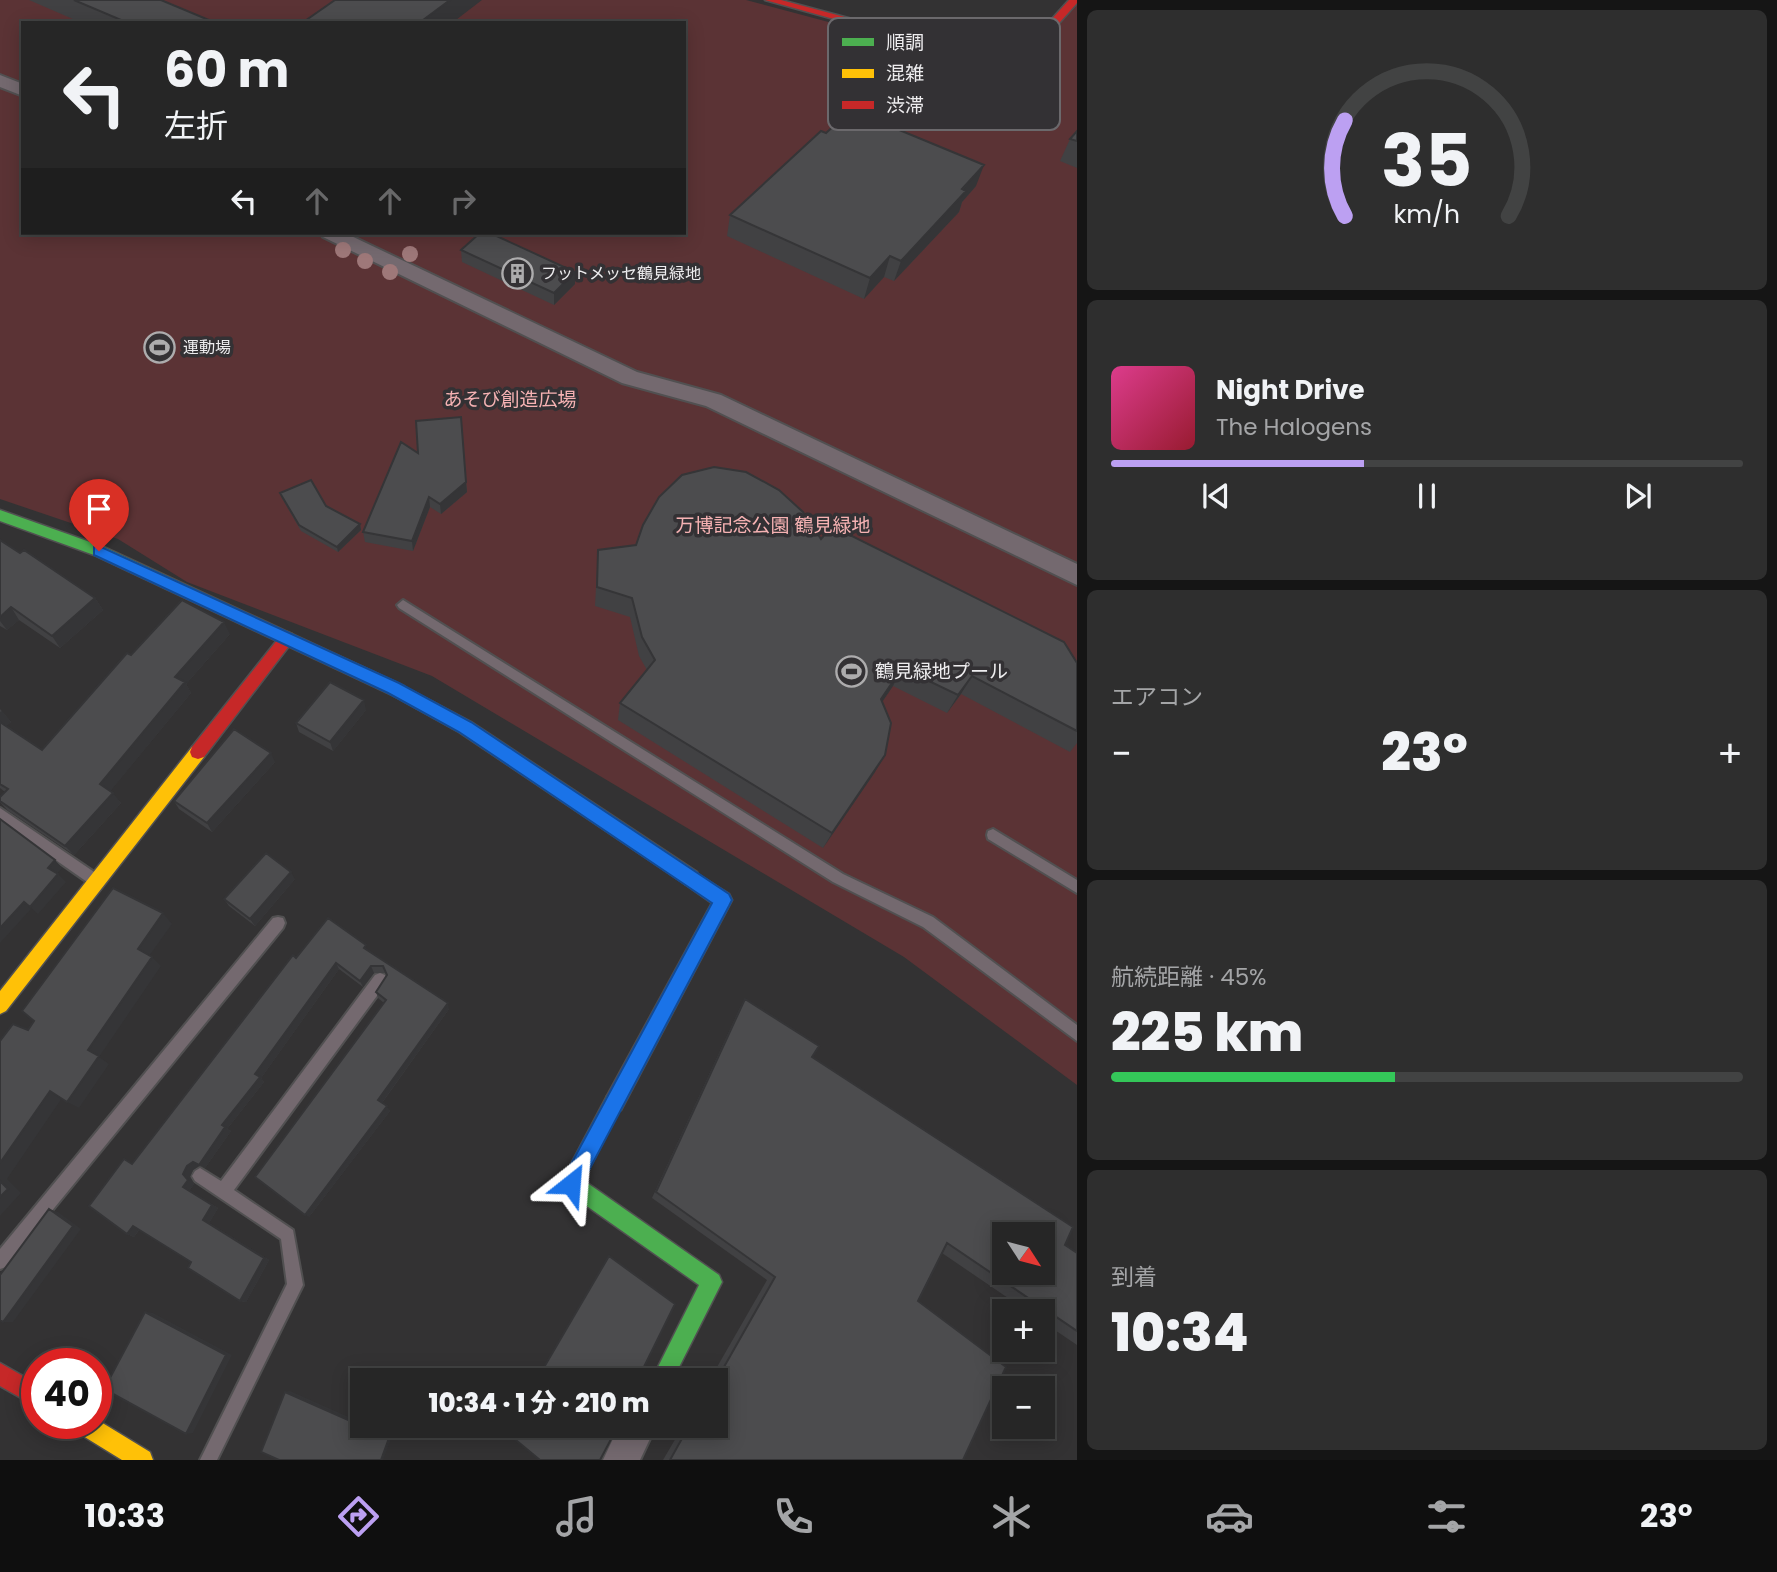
<!DOCTYPE html>
<html lang="ja">
<meta charset="utf-8">
<style>
:root{--surface:#262626;--page:#2e2e2e;--text:#f1f3f6;--muted:#a4a5a7;--line:#424343;--accent:#bca0f2}
body{margin:0;font-family:Poppins,"Noto Sans JP",sans-serif;background:var(--page);color:var(--text);height:100vh;display:flex;flex-direction:column;font-size:26px;white-space:nowrap}
*{box-sizing:border-box;margin:0}
p{font-size:23px;color:var(--muted)}
.icon{flex:none;width:38px;height:38px;fill:none;stroke:currentColor;stroke-width:2;stroke-linecap:round;stroke-linejoin:round}
.map{position:relative;flex:1;overflow:hidden}
.sheet{display:flex;flex-direction:column;gap:10px;padding:10px;background:#151515;width:700px}
.sheet>*{flex:none}
.guide{position:absolute;left:21px;top:21px;width:665px;height:214px;border-radius:0px;box-shadow:0 4px 18px #0003,0 0 0 2px var(--line);background:#262626;color:var(--text);overflow:hidden}
.needle{width:46px;rotate:126deg}
.tools{position:absolute;left:992px;top:1222px;display:grid;gap:14px}
.tools a{display:grid;place-items:center;width:63px;height:63px;border-radius:0px;background:var(--surface);box-shadow:0 4px 18px #0003,0 0 0 2px var(--line);font-size:35px}
.speed{position:absolute;left:21px;top:1348px;display:flex;gap:14px;font-size:35px;font-weight:700;text-align:center}
.speed>*{display:grid;place-content:center;width:91px;height:91px;border-radius:50%;background:var(--surface);box-shadow:0 4px 18px #0003,0 0 0 2px var(--line);line-height:1}
.speed .limit{border:10px solid #d22;background:#fff;color:#111}
.pin{position:absolute;display:grid;place-items:center;width:60px;height:60px;color:#fff;margin:-72px -30px;border-radius:50% 50% 50% 0;rotate:-45deg;box-shadow:0 0 7px #0007}
.pin .icon{rotate:45deg}
.me{position:absolute;width:77px;margin:-38px;rotate:28deg;stroke-linejoin:round;filter:drop-shadow(0 0 5px #0008)}
.turn{display:flex;align-items:center;gap:24px;height:147px;padding:0 28px;font-size:32px}
.turn .icon{width:91px;height:91px;stroke-width:2.5}
.turn b{display:block;font-size:49px;line-height:60px}
.lanes{display:flex;align-items:center;height:66px;padding:0 28px;background:#0003;justify-content:center;gap:35px;direction:ltr}
.lanes .off{opacity:.35}
.big{font-size:52px;font-weight:800;line-height:1.1}
.sheet .tile{flex:1;display:flex;flex-direction:column;justify-content:center;gap:10px;min-width:0;padding:0 24px;border-radius:10px;background:var(--page)}
.sheet .dial{align-items:center;gap:0}
.dial svg{height:182px;overflow:visible;fill:none;stroke:var(--line);stroke-width:7;stroke-linecap:round;text-anchor:middle}
.dial text{fill:var(--text);stroke:none}
.song{display:flex;align-items:center;gap:21px}
.cover{width:84px;height:84px;border-radius:10px;background:linear-gradient(135deg,hsl(330 70% 55%),hsl(350 70% 35%))}
.played{height:7px;border-radius:4px;background:linear-gradient(90deg,var(--accent) 40%,var(--line) 40%)}
.keys{display:flex;justify-content:space-around;direction:ltr}
.heat{display:flex;justify-content:space-between;align-items:center;font-size:38px;direction:ltr}
.charge{height:10px;border-radius:5px;background:linear-gradient(90deg,#34c759 45%,var(--line) 0)}
.trip{position:absolute;left:350px;top:1368px;width:378px;height:70px;border-radius:0px;background:var(--surface);box-shadow:0 4px 18px #0003,0 0 0 2px var(--line);font-weight:800;line-height:70px;text-align:center}
.dock{display:flex;height:112px;justify-content:space-around;align-items:center;background:#0f0f0f;color:var(--muted)}
.dock .icon{width:49px;height:49px}
.dock .active{color:var(--accent)}
.dock b{font-size:32px;color:var(--text)}
main{display:flex;flex:1;min-height:0}
.map>svg:first-child{display:block}
.green{fill:#5b3335;fill-rule:evenodd}
.lines{fill:none;stroke-linecap:round;stroke-linejoin:round}
.lane-casing{stroke:#515051;stroke-width:4}
.street-casing{stroke:#515051;stroke-width:4}
.fast-casing{stroke:#515051;stroke-width:3}
.slow-casing{stroke:#515051;stroke-width:3}
.jam-casing{stroke:#515051;stroke-width:3}
.lane{fill:#74696f;fill-rule:evenodd}
.street{fill:#74696f;fill-rule:evenodd}
.fast{fill:#4caf50;fill-rule:evenodd}
.slow{fill:#ffc107;fill-rule:evenodd}
.jam{fill:#c62828;fill-rule:evenodd}
.tree{fill:#9e7879}
.wall{fill:#414143}
.shaded-wall{fill:#353537}
.building{fill:#4c4c4e;stroke:#353537;stroke-width:2;fill-rule:evenodd}
.route{fill:#1a73e8;stroke:#114b97;stroke-width:2}
.labels{text-anchor:middle;dominant-baseline:central;stroke-width:7;stroke-linejoin:round;paint-order:stroke}
.far-poi-label{font-size:16px;fill:#eeedef;stroke:#333134;text-anchor:start}
.park-label{font-size:19px;fill:#f6b2b3;stroke:#333134}
.poi-label{font-size:19px;fill:#eeedef;stroke:#333134;text-anchor:start}
.key{fill:#333134;stroke:#6b696c;stroke-width:2}
.key-label{font-size:19px;fill:#eeedef}
</style>
<main>
<div class="map">
<svg width="1077" height="1460" viewBox="0 0 1077 1460">
<rect width="100%" height="100%" fill="#333233"/>
<path class="green" d="M0 0H746L1016 72 1077 5V1085L904 957 432 676 187 582 118 539 0 499ZM23 23H684V233H23Z"/>
<g class="lines">
<defs>
<path id="lane" d="M403 600 843 874 933 917 1077 1025V1041L923 927 833 882 399 608 397 605Z
M0 808 100 876 102 880 100 884 95 886 90 884 0 821Z
M993 829 1077 880V893L988 839 987 835 988 831Z
M278 917 283 918 285 923 283 928 6 1267 0 1269V1249L273 918Z
M380 973 385 975 387 980 385 985 234 1190 293 1230 303 1285 217 1460H200L287 1284 281 1239 195 1181 192 1176 195 1171 200 1168 221 1181 375 975Z"/>
<path id="street" d="M0 75 23 84V96L0 87Z
M320 233H345L637 372 721 395 1077 564V585L706 406 622 383 323 237Z
M619 1426H656L640 1460H603Z"/>
<path id="fast" d="M0 510 104 547 404 686 407 691 404 696H394L94 555 0 521Z
M614 1094 621 1096 623 1103 583 1180 719 1275 722 1282 672 1381H651L699 1285 564 1190 561 1183 607 1096Z"/>
<path id="slow" d="M399 684 471 722 697 872 699 878 697 884 691 886 685 884 459 732 394 696 391 691 394 686Z
M198 745 204 747 206 752 204 757 6 1011 0 1014V991L192 747Z
M96 1419 150 1452 153 1460H122L75 1431 72 1423H96Z"/>
<path id="jam" d="M765 0H781L1013 62 1069 0H1077V3L1019 68 1015 69Z
M287 632 292 634 294 638 292 642 204 757 198 759 192 757 190 752 192 747 282 634Z
M691 870 729 894 732 900 621 1110 614 1112 607 1110 605 1103 607 1096 712 903 685 884 683 878 685 872Z
M0 1363 37 1384V1407L0 1386Z"/>
</defs>
<use href="#lane" class="lane-casing"/>
<use href="#street" class="street-casing"/>
<use href="#fast" class="fast-casing"/>
<use href="#slow" class="slow-casing"/>
<use href="#jam" class="jam-casing"/>
<use href="#lane" class="lane"/>
<use href="#street" class="street"/>
<use href="#fast" class="fast"/>
<use href="#slow" class="slow"/>
<use href="#jam" class="jam"/>
</g>
<g class="tree">
<circle cx="343" cy="250" r="8"/>
<circle cx="410" cy="254" r="8"/>
<circle cx="365" cy="261" r="8"/>
<circle cx="390" cy="272" r="8"/>
</g>
<path class="wall" d="M29 0H161L216 23H82Z
M1077 131V168L1060 161 1070 139Z
M826 133 976 186 962 202 959 212 894 281 884 277 864 299 727 236 730 215Z
M461 250 575 284 554 305 462 262Z
M461 417 467 492 441 514 430 507 413 551 365 542 363 532 418 453Z
M280 493 326 506 360 524 361 530 338 552 301 531 282 498Z
M821 539 1077 663V743L1070 752 961 694 947 713 893 686 882 702 875 772 823 848 618 720 620 703 647 670 639 656 630 617 595 606 598 550Z
M0 540 20 553 95 598 103 610 60 648 19 620 7 630 0 626Z
M230 634 186 684 191 693 110 791 121 803 74 855 7 810 0 802V797L5 792 0 788V709L11 722 6 726 42 750 131 655Z
M366 710 333 751 299 732 296 723Z
M275 762 212 832 179 809 174 801Z
M295 879 255 926 229 906 224 899Z
M368 950 449 1009 382 1103 390 1111 309 1217 384 1003 378 998 376 992 387 975 386 973H374L363 987 339 969 261 1078 264 1082 227 1129 231 1131 205 1168 199 1166 193 1170 190 1177 194 1184 189 1191 218 1208 209 1223 269 1260 246 1302 240 1301 191 1262 139 1230 134 1237 127 1234 296 958Z
M745 999 812 1057 1077 1253V1345L1043 1322V1311H1027L942 1253 918 1301 963 1460H663L683 1426H716V1381H709L767 1280 652 1198 739 1010Z"/>
<path class="shaded-wall" d="M450 0H482L452 23H419Z
M984 165 976 186 962 202 959 212 894 281 901 261Z
M890 256 884 277 864 299 870 278Z
M575 272V284L554 305V293Z
M466 482 467 492 441 514 440 504Z
M429 497 430 507 413 551 412 541Z
M360 524 361 530 338 552 337 547Z
M95 598 103 610 60 648 52 636Z
M11 607 19 620 7 630 0 621V617Z
M224 622 230 634 186 684 191 693 108 794 100 784 175 677Z
M902 668 893 686 872 717 881 699Z
M972 676 961 694 947 713 958 695Z
M364 700 366 710 333 751 330 742Z
M2 711 11 722 3 729 0 726V712Z
M271 753 275 762 212 832 207 823Z
M885 755 875 772 823 848 832 833Z
M113 793 121 803 74 855 65 846Z
M55 860 62 868 56 875 48 868Z
M291 872 295 879 255 926 250 919Z
M58 874 66 882 38 914 30 907Z
M24 902 31 909 0 943V928Z
M163 913 172 924 147 959 138 949Z
M152 957 161 966 99 1057 109 1064 79 1108 67 1102 88 1050Z
M336 963 339 969 261 1078 264 1082 227 1129 231 1131 205 1168 199 1165 222 1125 255 1074Z
M371 966 374 973 363 987 360 981Z
M448 1003 449 1009 381 1104 378 1100Z
M50 1091 62 1098 7 1179 21 1193 0 1216V1163Z
M387 1106 390 1111 309 1217 305 1215Z
M193 1162 199 1166 193 1170 190 1177 194 1184 189 1191 218 1208 209 1223 269 1260 246 1302 240 1301 203 1220 183 1187V1174L187 1166Z
M49 1209 58 1212 81 1229 13 1322H3Z
M133 1226 140 1228 134 1237 127 1234Z
M145 1312 153 1313 232 1355 193 1433 186 1434Z
M290 1391 362 1423V1426L285 1392Z
M363 1426H370L392 1436 383 1460H381Z"/>
<path class="building" d="M74 0H161L216 23H128Z
M335 0H450L419 23H302Z
M851 110 984 165 962 189 966 191 901 261 890 256 870 278 730 215 821 131 826 133Z
M1077 131V141L1070 139Z
M480 233H490L575 272 554 293 461 250Z
M461 417 466 482 440 504 429 497 412 541 363 532 401 442 418 453 416 421Z
M714 467 746 472 779 490 803 512 821 539 832 526 1064 642 1077 663V731L972 676 958 695 902 668 881 699 891 723 885 755 832 833 620 703 655 660 642 637 632 598 597 587 598 550 636 545 643 525 659 497 682 475Z
M311 480 326 506 360 524 337 547 299 525 280 493Z
M0 540 20 553 24 550 95 598 52 636 11 607 0 617Z
M182 600 224 622 175 677 185 682 100 784 113 793 65 846 0 801V797L8 789 0 784V722L42 750 127 653 131 655Z
M330 682 364 700 330 742 296 723Z
M234 729 271 753 207 823 174 801Z
M0 819 55 860 48 868 58 874 30 907 24 902 0 928Z
M266 853 291 872 250 919 224 899Z
M113 888 163 913 138 949 152 957 88 1050 99 1056 67 1102 50 1091 0 1163V1041L13 1024 28 1030 34 1021 22 1011Z
M328 918 366 945 364 948 448 1003 378 1100 387 1106 305 1215 255 1177 386 1000 376 992 387 975 383 966H371L360 981 336 963 255 1074 260 1077 222 1125 225 1127 199 1165 193 1162 187 1166 183 1174 188 1180 183 1187 212 1205 203 1220 264 1258 240 1301 188 1268 191 1262 133 1226 127 1234 89 1206 124 1159 132 1164 293 955 296 958Z
M745 999 819 1046 812 1057 1073 1227 1065 1245 1077 1253V1331L947 1243 918 1301 1006 1367 963 1460H670L689 1426H716V1381L775 1277 656 1192ZM1004 1234H1043V1272H1004Z
M0 1181 8 1189 0 1197Z
M49 1209 73 1226 3 1322 0 1320V1275Z
M609 1256 675 1304 637 1381H536Z
M145 1312 226 1355 186 1434 104 1389Z
M285 1392 389 1438 381 1460H279L261 1452Z
M509 1426H618L600 1460H540L506 1432Z"/>
<path class="route" d="M99 546 399 683 471 722 729 894 732 900 729 906 578 1191 571 1193 564 1191 562 1184 564 1177 712 903 459 732 388 693 94 555V547Z"/>
<defs>
<symbol id="building-ring" viewBox="-11 -11 22 22"><circle r="9.5" fill="#333134" stroke="#adacad" stroke-width="1.5"/><path d="M-4-6H4V6H1V3H-1V6H-4ZM-2.5-4.3h1.7v1.8h-1.7ZM.8-4.3h1.7v1.8H.8ZM-2.5-1h1.7V.8h-1.7ZM.8-1h1.7V.8H.8Z" fill="#adacad"/></symbol>
<symbol id="stadium-ring" viewBox="-11 -11 22 22"><circle r="9.5" fill="#333134" stroke="#adacad" stroke-width="1.5"/><path d="M0-5a6.5 5 0 1 0 0 10a6.5 5 0 1 0 0-10ZM-3.5-1.8h7v3.6h-7Z" fill="#adacad"/></symbol>
</defs>
<g fill-rule="evenodd">
<use href="#building-ring" x="500" y="256" width="35" height="35"/>
<use href="#stadium-ring" x="142" y="330" width="35" height="35"/>
<use href="#stadium-ring" x="834" y="654" width="35" height="35"/>
</g>
<g class="labels">
<g class="far-poi-label">
<text x="541" y="273">フットメッセ鶴見緑地</text>
<text x="183" y="347">運動場</text>
</g>
<g class="park-label">
<text x="510" y="399">あそび創造広場</text>
<text x="773" y="525">万博記念公園 鶴見緑地</text>
</g>
<g class="poi-label">
<text x="875" y="671">鶴見緑地プール</text>
</g>
</g>
<rect x="828" y="18" width="232" height="112" rx="10" class="key"/>
<rect x="842" y="38" width="32" height="8" fill="#4caf50"/>
<rect x="842" y="69" width="32" height="9" fill="#ffc107"/>
<rect x="842" y="101" width="32" height="8" fill="#c62828"/>
<g class="key-label">
<text x="886" y="49">順調</text>
<text x="886" y="80">混雑</text>
<text x="886" y="112">渋滞</text>
</g>
</svg>
<div class="tools">
<a><svg class="needle" viewBox="-14 -14 28 28"><path d="M0-13l5 13h-10z" fill="#e53935"/><path d="M0 13l5-13h-10z" fill="#a4a5a7"/></svg></a>
<a>+</a>
<a>−</a>
</div>
<div class="speed"><div class="limit">40</div></div>
<div class="pin" style="left:99px;top:551px;background:#d93025"><svg class="icon" aria-label="arrive" viewBox="0 0 24 24"><path d="M6 21V4h12l-3 4 3 4H6"/></svg></div>
<svg class="me" style="left:571px;top:1184px" viewBox="-20 -20 40 40"><path d="M0-17L14 15 0 8-14 15z" fill="#1a73e8" stroke="#fff" stroke-width="4"/></svg>
<div class="trip">10:34 · 1 分 · 210 m</div>
<div class="guide">
<div class="turn"><svg class="icon" aria-label="left" viewBox="0 0 24 24"><path d="M17 20v-9H6M10 6l-5 5 5 5"/></svg><div><b>60 m</b>左折</div></div>
<div class="lanes"><svg class="icon" aria-label="left" viewBox="0 0 24 24"><path d="M17 20v-9H6M10 6l-5 5 5 5"/></svg><svg class="icon off" aria-label="ahead" viewBox="0 0 24 24"><path d="M12 20V5M6 11l6-6 6 6"/></svg><svg class="icon off" aria-label="ahead" viewBox="0 0 24 24"><path d="M12 20V5M6 11l6-6 6 6"/></svg><svg class="icon off" aria-label="right" viewBox="0 0 24 24"><path d="M7 20v-9h11M14 6l5 5-5 5"/></svg></div>
</div>
</div>
<section class="sheet">
<div class="tile dial"><svg viewBox="0 0 100 80">
<path d="M14 69A42 42 0 1 1 86 69"/>
<path d="M14 69A42 42 0 0 1 14 27" stroke="#bca0f2"/>
<text x="50" y="56" font-size="32" font-weight="700">35</text>
<text x="50" y="72" font-size="11">km/h</text>
</svg></div>
<div class="tile">
<div class="song"><i class="cover"></i><div><b>Night Drive</b><p>The Halogens</p></div></div>
<div class="played"></div>
<div class="keys"><svg class="icon" aria-label="previous" viewBox="0 0 24 24"><path d="M18 5L8 12l10 7zM5 5v14"/></svg><svg class="icon" aria-label="pause" viewBox="0 0 24 24"><path d="M8 5v14M16 5v14"/></svg><svg class="icon" aria-label="next" viewBox="0 0 24 24"><path d="M6 5l10 7-10 7zM19 5v14"/></svg></div>
</div>
<div class="tile"><p>エアコン</p>
<div class="heat"><a>−</a><b class="big">23°</b><a>+</a></div>
</div>
<div class="tile"><p>航続距離 · 45%</p><b class="big">225 km</b><div class="charge"></div></div>
<div class="tile"><p>到着</p><b class="big">10:34</b></div>
</section>
</main>
<nav class="dock">
<b>10:33</b>
<svg class="icon active" aria-label="directions" viewBox="0 0 24 24"><path d="M12 3l9 9-9 9-9-9zM9 14v-3h6M13 9l2 2-2 2"/></svg>
<svg class="icon" aria-label="music" viewBox="0 0 24 24"><path d="M9 18V5l10-2v13"/><circle cx="6" cy="18" r="3"/><circle cx="16" cy="16" r="3"/></svg>
<svg class="icon" aria-label="phone" viewBox="0 0 24 24"><path d="M5 4h4l2 5-3 2q2 4 5 5l2-3 5 2v4C11 20 4 13 5 4z"/></svg>
<svg class="icon" aria-label="climate" viewBox="0 0 24 24"><path d="M12 3v18M4 7l16 10M4 17L20 7"/></svg>
<svg class="icon" aria-label="car" viewBox="0 0 24 24"><path d="M5 17H2v-5l4-1 3-4h7l3 4 3 1v5h-3M9 17h6M6 11h13"/><circle cx="7" cy="17" r="2"/><circle cx="17" cy="17" r="2"/></svg>
<svg class="icon" aria-label="filters" viewBox="0 0 24 24"><path d="M4 7h16M4 17h16"/><circle cx="9" cy="7" r="2"/><circle cx="15" cy="17" r="2"/></svg>
<b>23°</b>
</nav>
